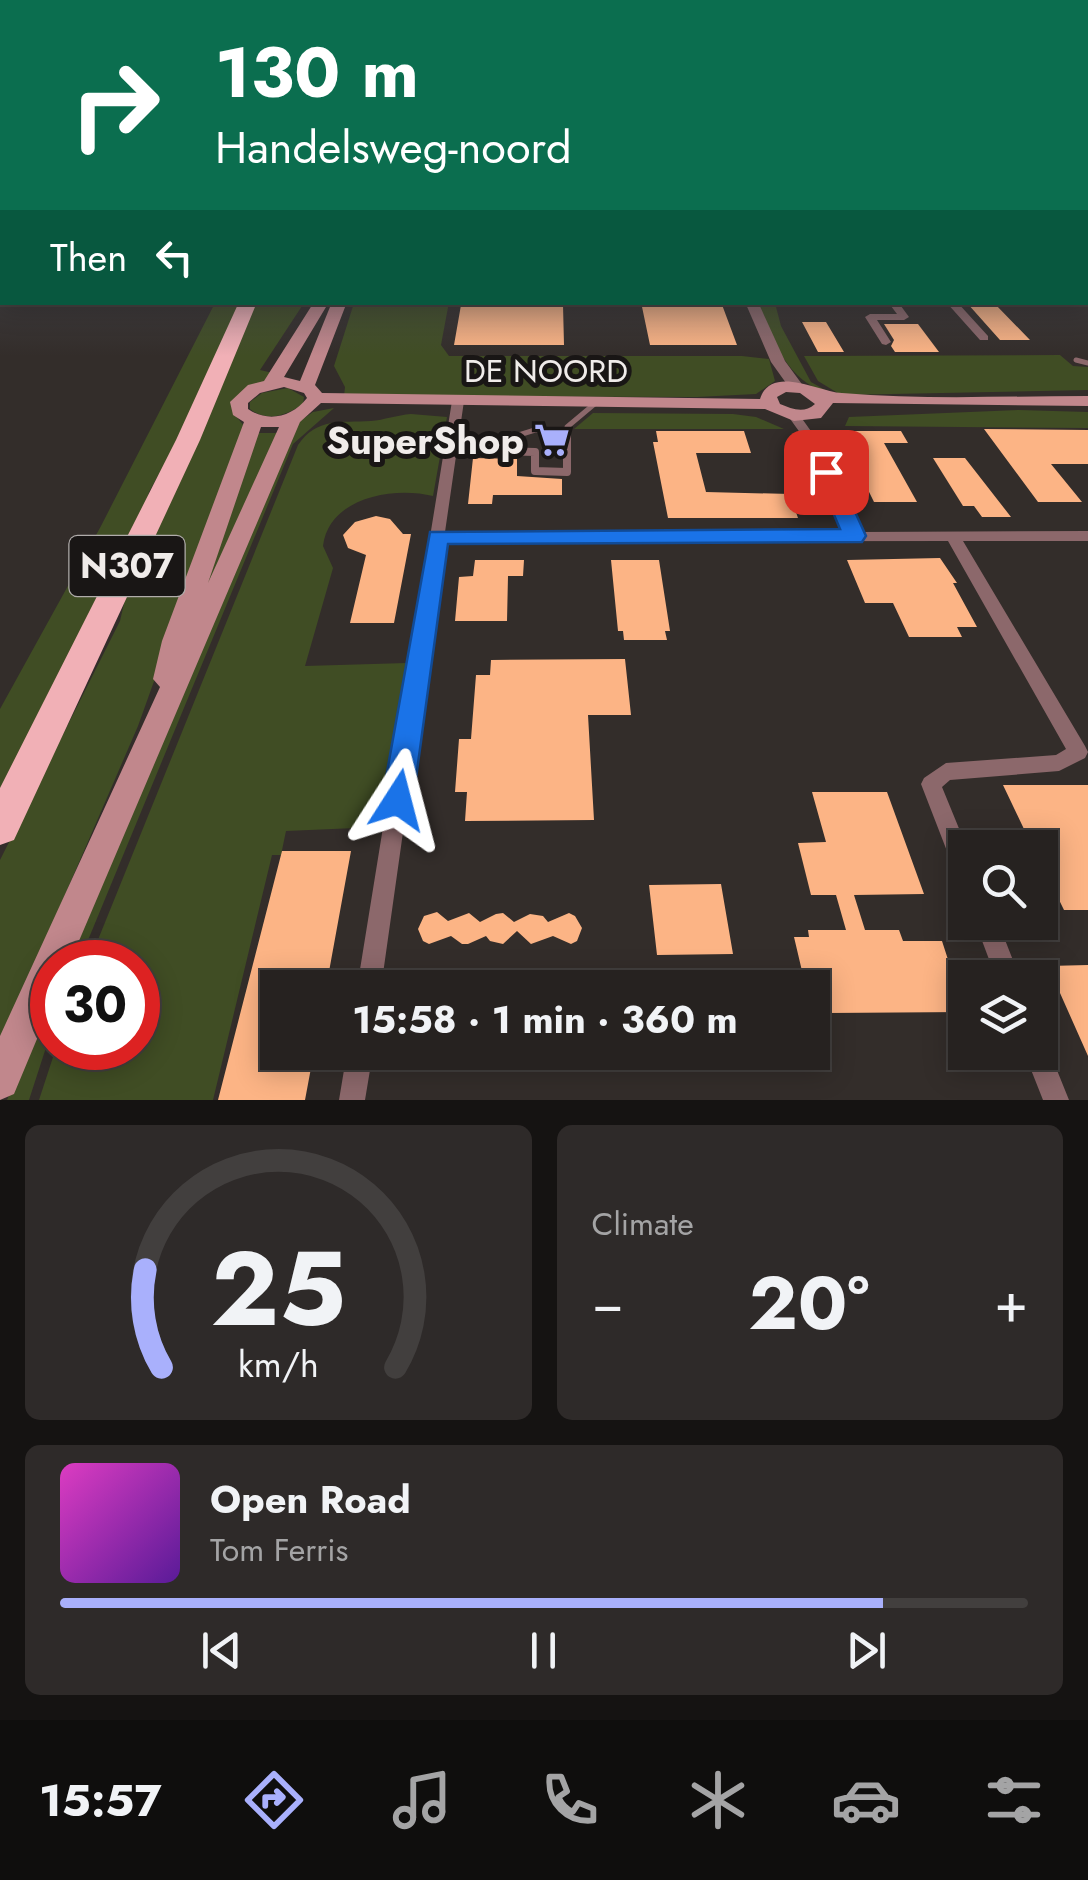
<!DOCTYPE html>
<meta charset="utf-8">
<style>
:root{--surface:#262220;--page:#2e2a29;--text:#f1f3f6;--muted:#a4a4a5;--line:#423f3e;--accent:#a9b0fc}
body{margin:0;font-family:Jost,sans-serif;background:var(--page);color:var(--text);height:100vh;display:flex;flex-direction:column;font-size:38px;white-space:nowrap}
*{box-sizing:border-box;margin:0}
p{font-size:32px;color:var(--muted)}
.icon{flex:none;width:55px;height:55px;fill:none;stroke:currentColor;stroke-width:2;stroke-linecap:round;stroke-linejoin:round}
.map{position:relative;height:1100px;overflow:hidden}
.details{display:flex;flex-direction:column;gap:25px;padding:25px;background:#151312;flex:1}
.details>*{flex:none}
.top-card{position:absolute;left:0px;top:0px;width:1090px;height:305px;box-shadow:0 5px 25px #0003,0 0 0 2px var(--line);background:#0b6e4f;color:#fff;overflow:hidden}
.fabs{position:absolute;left:948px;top:830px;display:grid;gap:20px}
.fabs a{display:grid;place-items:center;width:110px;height:110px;border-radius:0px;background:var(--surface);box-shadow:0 5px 25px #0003,0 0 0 2px var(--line);font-size:50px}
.speed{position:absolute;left:30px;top:940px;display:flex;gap:20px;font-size:50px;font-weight:700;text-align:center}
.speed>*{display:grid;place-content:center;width:130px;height:130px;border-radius:50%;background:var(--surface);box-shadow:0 5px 25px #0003,0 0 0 2px var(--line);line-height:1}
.speed .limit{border:15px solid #d22;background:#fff;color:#111}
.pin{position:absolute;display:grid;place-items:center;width:85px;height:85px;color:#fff;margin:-42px;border-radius:20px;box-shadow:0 5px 15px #0006}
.me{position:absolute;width:110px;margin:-55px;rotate:9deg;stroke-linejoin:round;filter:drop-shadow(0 0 8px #0008)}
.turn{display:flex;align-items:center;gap:35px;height:210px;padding:0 50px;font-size:45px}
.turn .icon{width:130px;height:130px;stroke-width:2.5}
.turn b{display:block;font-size:70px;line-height:85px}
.then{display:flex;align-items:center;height:95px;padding:0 50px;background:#0003;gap:20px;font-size:38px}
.big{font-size:75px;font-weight:700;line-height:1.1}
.details .card{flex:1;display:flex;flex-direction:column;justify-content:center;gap:15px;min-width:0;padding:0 35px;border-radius:15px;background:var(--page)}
.details .dial{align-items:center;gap:0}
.dial svg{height:260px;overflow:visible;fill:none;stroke:var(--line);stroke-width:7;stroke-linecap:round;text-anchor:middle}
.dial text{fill:var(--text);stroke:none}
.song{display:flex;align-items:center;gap:30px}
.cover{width:120px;height:120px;border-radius:15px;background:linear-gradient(135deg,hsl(310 70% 55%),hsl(270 70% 35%))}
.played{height:10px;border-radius:5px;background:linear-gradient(90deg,var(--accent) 85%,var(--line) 85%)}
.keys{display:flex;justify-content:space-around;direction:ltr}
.heat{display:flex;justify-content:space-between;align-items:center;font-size:55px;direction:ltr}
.details .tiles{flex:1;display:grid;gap:25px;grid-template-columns:1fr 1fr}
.card:last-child{grid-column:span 2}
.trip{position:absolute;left:260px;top:970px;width:570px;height:100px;border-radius:0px;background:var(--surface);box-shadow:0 5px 25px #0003,0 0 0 2px var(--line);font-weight:700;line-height:100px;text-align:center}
.menu{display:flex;height:160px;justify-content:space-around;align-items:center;background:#0f0e0d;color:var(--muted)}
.menu .icon{width:70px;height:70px}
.menu .selected{color:var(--accent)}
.menu b{font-size:45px;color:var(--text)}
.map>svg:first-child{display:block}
.green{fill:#404d24}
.building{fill:#fcb485}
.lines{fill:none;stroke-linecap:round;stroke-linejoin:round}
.service-far1{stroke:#8c686b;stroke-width:5}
.service{stroke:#8c686b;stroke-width:8}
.minor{fill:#8c686b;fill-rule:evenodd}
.tertiary{fill:#8c686b;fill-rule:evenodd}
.secondary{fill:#c1878c;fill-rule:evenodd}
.trunk{fill:#f1b0b6;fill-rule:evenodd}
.route{fill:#1a73e8;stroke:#114b97;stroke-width:2.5}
.labels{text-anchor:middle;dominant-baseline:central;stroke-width:10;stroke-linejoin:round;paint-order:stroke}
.far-street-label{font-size:32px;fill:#f0ecea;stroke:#191615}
.shield{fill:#191615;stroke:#b0acaa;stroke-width:2.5}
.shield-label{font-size:35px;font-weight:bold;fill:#f0ecea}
.poi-label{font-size:38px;font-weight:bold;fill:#f0ecea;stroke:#191615;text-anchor:end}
</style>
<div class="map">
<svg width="1088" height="1100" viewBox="0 0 1088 1100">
<rect width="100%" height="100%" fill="#332d2a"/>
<path class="green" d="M449 302 441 345 449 356H742L769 359 775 381 756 394 697 397 344 396 345 387 334 366 354 303Z
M215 303H241L184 429 149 492 142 517 0 800V709L101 526Z
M255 303H304L260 370 273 373 235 415 245 427 138 726 0 1045V860L120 621 126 595Z
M757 303H775L781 326 811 382 834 395C788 384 775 344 757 303Z
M1060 355 1073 366 1088 367V390L841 395 818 381 804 356Z
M288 388 304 397 303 404C287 415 267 423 250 409V402L262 393Z
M334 408 293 444 79 962H65L293 426 313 412Z
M1019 410 1088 412V428L845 426 849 417Z
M593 413 733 414 756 417 784 429H574Z
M411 414 447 417 433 496C394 486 329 497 323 546L333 568 305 666 407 663 379 827 286 831 281 855H272L213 1100H39L56 1048H138V962H89L298 445C317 417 341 423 371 421 384 420 397 415 411 414Z
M254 433H281L188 645Z
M52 992V1029L29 1100H7Z"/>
<path class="building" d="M641 302H721L737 345H650Z
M967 303H994L1030 340H1000Z
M461 305H563L564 345H454Z
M802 322H826L844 352H818Z
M884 324H918L939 352H895L891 346 894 340Z
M984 429 1088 430V464H1051L1082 502H1038Z
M656 431H744L751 453H696L706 492 790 494 798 518H668L653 442H658Z
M839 431H901L908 443H884L917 502H874Z
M473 458 517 459V476L562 479V495H493L492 504H468Z
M933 458H965L1011 517H982L974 506H963Z
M376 516 390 519 403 534H411L394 623H350L366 555 348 548 343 535 355 522Z
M940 558 957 583H953L977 627H957L962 637H909L893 603H865L847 560Z
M475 560H524L523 576H508L507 621H455L459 577 473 576Z
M611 560H659L670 631H665L667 640H624L623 631H618Z
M625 659 631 715H588L594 820 465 821 467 792H455L459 739H471L476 675H490L491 660Z
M1003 785H1088V910H1064L1040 861V848H1033Z
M812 792H887L924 894 854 895 865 930H899L903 941H942L965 1012 828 1013 826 1005 812 1006V988H806L794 937H809L808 930H846L836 895H811L798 843 826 842Z
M282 851H351L326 988H278V1052H314L305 1100H218Z
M721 884 733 954 657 955 649 885Z
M437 912 448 921 469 913 480 922 496 914 503 913 514 922 530 914 543 916 548 922 569 913 575 916 582 928 577 941 571 944 553 936 531 944 517 931 503 944 490 941 486 936 468 944H462L451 936 429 944 423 941 418 929 424 916Z
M1088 965V1056L1048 966Z"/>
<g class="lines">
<path class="service-far1" d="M1076 360 1088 363
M509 438 535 430H567
M567 438V427L598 401"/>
<path class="service" d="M451 450 535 452V471L567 472V436
M506 452 507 439 517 436"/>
<path class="minor" d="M888 302H898L909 317 904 320H877L891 342 886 345 882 344 865 317 870 314H897Z
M946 302H957L988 336V340H980Z
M458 397 464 401 445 532H846L806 441 788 416 794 412 798 413 818 441 860 532 1088 531V541H963L1085 746 1088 752 1085 758 1059 771 950 780 942 787 967 848 965 881 957 877 921 784 924 778 946 763 1056 755 1066 749 948 541 444 542 381 988H357L452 401Z
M975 922H998L1020 978H996Z
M1040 1040 1046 1043 1069 1100H1043L1024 1052H1040Z
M347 1052H373L365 1100H339Z"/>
<path class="tertiary" d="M745 302H758L785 361 804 387 801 390H791L771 362Z"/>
<path class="secondary" d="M314 302H329L284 377 300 381 332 302H347L315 385 322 393 760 399C771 364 819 392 842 393 923 400 1006 396 1088 396V406L833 403 821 418 794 421 765 409 321 403 300 422 70 962H52V1003L14 1094 0 1100V1036L160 687 153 679 162 641 244 422 233 415 230 402 248 385 264 381ZM284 387 304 393 307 398C292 417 268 423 248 409V403L260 393ZM786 392 800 393 815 404C804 414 792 409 780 404L777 397ZM261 427H279L208 583Z"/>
<path class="trunk" d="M239 302H257L200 440 14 840 0 845V788L176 440Z"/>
</g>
<linearGradient id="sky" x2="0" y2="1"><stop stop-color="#1c1917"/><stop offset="0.57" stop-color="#4a4c55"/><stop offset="1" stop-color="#4a4c55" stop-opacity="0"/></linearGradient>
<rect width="1088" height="356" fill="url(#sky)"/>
<path class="route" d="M826 466 837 472 866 536 862 542 448 544 413 800 409 810 398 814 387 810 382 800 430 532 840 529 816 472Z"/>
<defs>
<symbol id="supermarket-bare" viewBox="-9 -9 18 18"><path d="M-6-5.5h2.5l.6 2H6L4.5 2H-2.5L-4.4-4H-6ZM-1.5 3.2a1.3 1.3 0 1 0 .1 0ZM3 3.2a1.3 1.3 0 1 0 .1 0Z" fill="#a9b0fc" stroke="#191615" stroke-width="2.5" paint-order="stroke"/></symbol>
</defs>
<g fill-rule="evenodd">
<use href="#supermarket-bare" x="527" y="415" width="50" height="50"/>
</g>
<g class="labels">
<g class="far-street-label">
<text x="546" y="371">DE NOORD</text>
</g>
<rect class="shield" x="69.5" y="536" width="115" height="60" rx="8"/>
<g class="shield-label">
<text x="127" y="566">N307</text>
</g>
<g class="poi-label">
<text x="524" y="440">SuperShop</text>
</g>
</g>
</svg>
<div class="fabs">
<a><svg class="icon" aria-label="search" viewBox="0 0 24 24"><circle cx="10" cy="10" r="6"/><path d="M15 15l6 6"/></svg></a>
<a><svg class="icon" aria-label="layers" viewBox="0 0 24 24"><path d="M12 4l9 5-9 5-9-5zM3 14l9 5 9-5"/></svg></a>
</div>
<div class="speed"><div class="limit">30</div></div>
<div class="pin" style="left:826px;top:472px;background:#d93025"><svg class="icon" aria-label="arrive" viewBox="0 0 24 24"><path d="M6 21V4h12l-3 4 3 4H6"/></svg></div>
<svg class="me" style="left:398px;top:800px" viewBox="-20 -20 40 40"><path d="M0-17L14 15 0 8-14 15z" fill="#1a73e8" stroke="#fff" stroke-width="4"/></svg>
<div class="trip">15:58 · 1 min · 360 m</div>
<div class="top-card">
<div class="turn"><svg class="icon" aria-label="right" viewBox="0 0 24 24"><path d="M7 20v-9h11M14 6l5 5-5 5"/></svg><div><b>130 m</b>Handelsweg-noord</div></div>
<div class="then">Then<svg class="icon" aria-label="left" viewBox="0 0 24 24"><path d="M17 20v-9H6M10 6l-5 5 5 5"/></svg></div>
</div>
</div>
<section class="details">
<div class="tiles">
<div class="card dial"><svg viewBox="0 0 100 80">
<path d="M14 69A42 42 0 1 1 86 69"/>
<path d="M14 69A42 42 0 0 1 9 39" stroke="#a9b0fc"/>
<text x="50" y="56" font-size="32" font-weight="700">25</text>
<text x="50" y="72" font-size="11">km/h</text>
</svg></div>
<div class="card"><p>Climate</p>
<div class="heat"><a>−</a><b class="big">20°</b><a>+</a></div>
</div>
<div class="card">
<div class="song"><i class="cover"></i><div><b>Open Road</b><p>Tom Ferris</p></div></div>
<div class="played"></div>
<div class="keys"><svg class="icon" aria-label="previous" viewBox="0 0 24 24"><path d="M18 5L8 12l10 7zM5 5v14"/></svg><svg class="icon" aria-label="pause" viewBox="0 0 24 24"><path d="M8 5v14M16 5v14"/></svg><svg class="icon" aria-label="next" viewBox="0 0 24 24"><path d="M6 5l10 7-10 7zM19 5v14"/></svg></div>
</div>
</div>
</section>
<nav class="menu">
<b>15:57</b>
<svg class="icon selected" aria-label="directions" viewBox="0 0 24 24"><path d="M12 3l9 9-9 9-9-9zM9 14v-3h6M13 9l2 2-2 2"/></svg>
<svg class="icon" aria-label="music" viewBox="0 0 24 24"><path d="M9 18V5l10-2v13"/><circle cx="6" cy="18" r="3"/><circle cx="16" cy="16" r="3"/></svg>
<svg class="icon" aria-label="phone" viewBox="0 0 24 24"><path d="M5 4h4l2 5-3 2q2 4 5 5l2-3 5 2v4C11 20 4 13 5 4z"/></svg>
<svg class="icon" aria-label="climate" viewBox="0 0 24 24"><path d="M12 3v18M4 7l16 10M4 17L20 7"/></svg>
<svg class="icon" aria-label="car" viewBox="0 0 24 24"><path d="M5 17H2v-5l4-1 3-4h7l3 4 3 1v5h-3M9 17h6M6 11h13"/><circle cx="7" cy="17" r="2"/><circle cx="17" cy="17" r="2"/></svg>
<svg class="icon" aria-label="filters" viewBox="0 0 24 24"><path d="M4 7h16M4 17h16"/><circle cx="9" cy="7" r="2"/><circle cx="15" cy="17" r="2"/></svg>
</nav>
